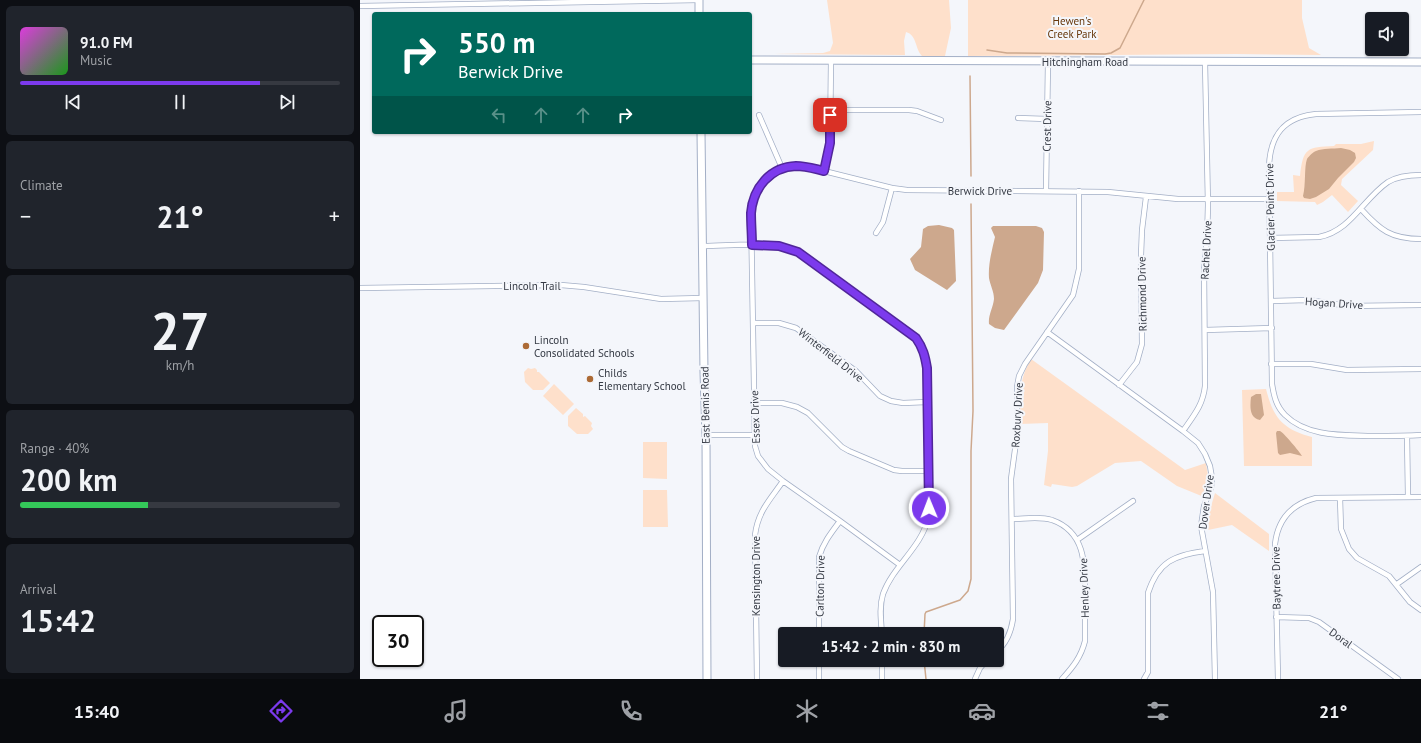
<!DOCTYPE html>
<meta charset="utf-8">
<style>
:root{--surface:#171b24;--page:#20242c;--text:#f1f3f6;--muted:#9ea1a6;--line:#363941;--accent:#7c3aed}
body{margin:0;font-family:"PT Sans",sans-serif;background:var(--page);color:var(--text);height:100vh;display:flex;flex-direction:column;font-size:15px;white-space:nowrap}
*{box-sizing:border-box;margin:0}
p{font-size:13px;color:var(--muted)}
.icon{flex:none;width:22px;height:22px;fill:none;stroke:currentColor;stroke-width:2;stroke-linecap:round;stroke-linejoin:round}
.map{position:relative;flex:1;overflow:hidden}
.details{display:flex;flex-direction:column;gap:6px;padding:6px;background:#0d0f14;width:360px}
.details>*{flex:none}
.hud{position:absolute;left:12px;top:12px;width:380px;height:122px;border-radius:4px;box-shadow:0 1px 3px #0004;background:#00695c;color:#fff;overflow:hidden}
.buttons{position:absolute;left:1005px;top:12px;display:grid;gap:8px}
.buttons a{display:grid;place-items:center;width:44px;height:44px;border-radius:4px;background:var(--surface);box-shadow:0 1px 3px #0004;font-size:20px}
.speed{position:absolute;left:12px;top:615px;display:flex;gap:8px;font-size:20px;font-weight:700;text-align:center}
.speed>*{display:grid;place-content:center;width:52px;height:52px;border-radius:50%;background:var(--surface);box-shadow:0 1px 3px #0004;line-height:1}
.speed .limit{border:2px solid #111;border-radius:6px;background:#fff;color:#111}
.pin{position:absolute;display:grid;place-items:center;width:34px;height:34px;color:#fff;margin:-17px;border-radius:8px;box-shadow:0 2px 6px #0006}
.me{position:absolute;width:44px;margin:-22px;rotate:359deg;stroke-linejoin:round;filter:drop-shadow(0 0 3px #0008)}
.turn{display:flex;align-items:center;gap:14px;height:84px;padding:0 20px;font-size:18px}
.turn .icon{width:52px;height:52px;stroke-width:2.5}
.turn b{display:block;font-size:28px;line-height:34px}
.lanes{display:flex;align-items:center;height:38px;padding:0 20px;background:#0003;justify-content:center;gap:20px;direction:ltr}
.lanes .off{opacity:.35}
.big{font-size:30px;font-weight:800;line-height:1.1}
.details .card{flex:1;display:flex;flex-direction:column;justify-content:center;gap:6px;min-width:0;padding:0 14px;border-radius:6px;background:var(--page)}
.details .dial{align-items:center;gap:0}
.dial b{font-size:52px;line-height:1}
.song{display:flex;align-items:center;gap:12px}
.cover{width:48px;height:48px;border-radius:6px;background:linear-gradient(135deg,hsl(300 70% 55%),hsl(120 70% 35%))}
.played{height:4px;border-radius:2px;background:linear-gradient(90deg,var(--accent) 75%,var(--line) 75%)}
.keys{display:flex;justify-content:space-around;direction:ltr}
.heat{display:flex;justify-content:space-between;align-items:center;font-size:22px;direction:ltr}
.charge{height:6px;border-radius:3px;background:linear-gradient(90deg,#34c759 40%,var(--line) 0)}
.trip{position:absolute;left:418px;top:627px;width:226px;height:40px;border-radius:4px;background:var(--surface);box-shadow:0 1px 3px #0004;font-weight:800;line-height:40px;text-align:center}
.menu{display:flex;height:64px;justify-content:space-around;align-items:center;background:#090b0e;color:var(--muted)}
.menu .icon{width:28px;height:28px}
.menu .current{color:var(--accent)}
.menu b{font-size:18px;color:var(--text)}
main{display:flex;flex:1;min-height:0}
.map>svg:first-child{display:block}
.green{fill:#fee0cb}
.water{fill:#cda88d}
.lines{fill:none;stroke-linecap:round;stroke-linejoin:round}
.stream{stroke:#cda88d;stroke-width:1.5}
.street-casing{stroke:#a3afc6;stroke-width:6}
.secondary-casing{stroke:#a3afc6;stroke-width:9}
.street{stroke:#fff;stroke-width:4.5}
.secondary{stroke:#fff;stroke-width:7}
.route-casing{stroke:#51269a;stroke-width:10}
.route{stroke:#7c3aed;stroke-width:7}
.poi-dot{fill:#ac6a35;stroke:#f4f6fb;stroke-width:1.5}
.labels{text-anchor:middle;dominant-baseline:central;stroke-width:4;stroke-linejoin:round;paint-order:stroke}
.park-label{font-size:11px;fill:#67370b;stroke:#f4f6fb}
.street-label{font-size:11px;fill:#353a44;stroke:#f4f6fb}
.poi-label{font-size:11px;fill:#353a44;stroke:#f4f6fb;text-anchor:start}
</style>
<main>
<section class="details">
<div class="card">
<div class="song"><i class="cover"></i><div><b>91.0 FM</b><p>Music</p></div></div>
<div class="played"></div>
<div class="keys"><svg class="icon" aria-label="previous" viewBox="0 0 24 24"><path d="M18 5L8 12l10 7zM5 5v14"/></svg><svg class="icon" aria-label="pause" viewBox="0 0 24 24"><path d="M8 5v14M16 5v14"/></svg><svg class="icon" aria-label="next" viewBox="0 0 24 24"><path d="M6 5l10 7-10 7zM19 5v14"/></svg></div>
</div>
<div class="card"><p>Climate</p>
<div class="heat"><a>−</a><b class="big">21°</b><a>+</a></div>
</div>
<div class="card dial"><b>27</b><p>km/h</p></div>
<div class="card"><p>Range · 40%</p><b class="big">200 km</b><div class="charge"></div></div>
<div class="card"><p>Arrival</p><b class="big">15:42</b></div>
</section>
<div class="map">
<svg width="1061" height="679" viewBox="0 0 1061 679">
<rect width="100%" height="100%" fill="#f4f6fb"/>
<path class="green" d="M467 0H589L591 28 585 56H562C555 49 557 35 546 32L544 41 545 55 413 54 463 53 470 51 473 43Z
M608 0H942V18L949 48 961 55 876 54 608 56Z
M1014 141 1013 150 982 179 981 185 998 201 988 212 972 195 963 202 957 205 955 202 917 201V192H934L933 175 940 176C943 148 947 147 974 146L976 144H1001Z
M671 359 825 470 846 463 848 476 844 497 817 486 781 461 755 463 717 486 712 487 692 484 691 487 684 485 688 451V423L660 424C660 400 658 380 671 359Z
M168 368 171 369 175 368 177 370V372H179L190 383 183 390H173L165 382 164 372Z
M194 384 214 404 203 415 183 396Z
M906 389C913 417 922 429 952 437V466H884L882 390Z
M216 408 223 414V417L225 416 232 423 231 426 233 429 228 434H217L208 426V416Z
M283 442H307V479L283 478Z
M283 490H307L308 527H283Z
M855 493 909 534V551L872 525 848 530 849 513Z"/>
<path class="water" d="M981 148 990 150 995 153 996 158 994 162 978 178 969 189 956 197 950 199 944 198 943 196C946 185 944 167 947 159 949 156 953 152 956 151 963 148 973 149 981 148Z
M579 225 592 228 594 230 596 281 587 290 555 270 550 259 561 247 563 229 568 226Z
M633 226H676L682 228 684 232 683 270 678 283 644 330 635 328 629 324C628 315 633 308 634 299 634 291 630 285 629 278 628 264 632 250 635 237L631 228Z
M896 394H901L904 415 900 420C889 418 890 406 891 397Z
M917 431C918 431 919 431 920 431 923 432 940 452 942 456L930 453 920 455 918 453 916 433Z"/>
<g class="lines">
<path class="stream" d="M627 50 647 53 745 54 751 53 760 48 784 0
M610 76 611 176
M564 634 565 614 566 612 600 600 608 591 611 579V451L613 411 611 204
M564 660 566 679"/>
<defs>
<path id="street" d="M0 6 339 0
M470 110H549L557 111 581 120
M1061 112 956 114C924 117 910 135 909 167L912 384C914 396 916 406 925 415 947 437 983 435 1012 436 1028 436 1045 436 1061 435
M399 115 422 168
M658 118 687 119
M464 171 470 143 471 60
M686 191 688 62
M1001 209C1020 230 1031 239 1061 239
M516 233 523 222 532 188
M910 238 959 237C991 231 1003 199 1028 182 1038 176 1050 175 1061 175
M343 246C374 246 408 240 438 252L550 332C561 342 565 353 567 368L568 518C562 547 533 566 523 594 519 607 521 621 522 634
M0 288 201 285 224 287 301 299 343 298
M911 301 948 300 988 306 1061 305
M393 323H419L436 328 496 371 520 396 531 401 543 403 567 402
M845 330 912 328
M687 332 823 431 838 443 845 454 850 466 852 478 851 488 844 506 841 526 853 592 855 679
M911 364H951L987 370 1061 369
M759 385 777 362 782 344 781 255 782 230 786 197
M393 403H422L437 407 448 413 482 447 489 451 534 470 542 471H568
M823 431C834 415 843 405 845 386L844 267 847 240 848 205 845 62
M346 435H394
M1047 436 1048 497
M980 498 981 529 989 549 997 558 1029 576 1050 602 1061 610
M652 519C665 519 679 516 692 520 726 532 725 565 725 595 725 610 725 626 725 641 721 657 713 667 702 679
M717 540 773 501
M540 565 480 521 423 481 408 469 398 456 395 446 391 213 395 196 405 180 413 173 422 168 435 166 444 167 464 171 532 188 547 190 748 192 818 199H909
M1037 584 1061 567
M916 617 949 618 959 622 1038 679
M459 634V557C463 543 471 533 480 521
M637 651C647 643 651 632 653 619L651 479 657 435V387L659 376 665 364 713 295 719 269V191
M459 660V679
M522 660V679
M397 679 395 535C398 511 410 500 423 481
M615 679 620 668 627 660
M784 679 788 672V593C798 562 814 555 845 551
M918 679 915 544C918 519 931 504 956 498L1061 497"/>
<path id="secondary" d="M339 0V14
M390 60 1061 62
M341 132 344 372 346 435 347 679"/>
</defs>
<use href="#street" class="street-casing"/>
<use href="#secondary" class="secondary-casing"/>
<use href="#street" class="street"/>
<use href="#secondary" class="secondary"/>
</g>
<g class="lines">
<defs>
<path id="route" d="M470 115V143L464 171C455 169 446 166 436 166 410 167 393 188 391 213 391 224 392 235 392 245L419 246 438 252 556 338C563 348 565 356 567 368L569 508"/>
</defs>
<use href="#route" class="route-casing"/>
<use href="#route" class="route"/>
</g>
<g class="poi-dot">
<circle cx="166" cy="346" r="4"/>
<circle cx="230" cy="379" r="4"/>
</g>
<g class="labels">
<g class="park-label">
<text x="712" y="21">Hewen's<tspan x="712" dy="13">Creek Park</tspan></text>
</g>
<g class="street-label">
<text x="725" y="62">Hitchingham Road</text>
<text transform="translate(687 126) rotate(-89)">Crest Drive</text>
<text x="620" y="191">Berwick Drive</text>
<text transform="translate(910 207) rotate(-91)">Glacier Point Drive</text>
<text transform="translate(846 250) rotate(-87)">Rachel Drive</text>
<text x="172" y="286">Lincoln Trail</text>
<text transform="translate(782 294) rotate(-91)">Richmond Drive</text>
<text transform="translate(974 303) rotate(4)">Hogan Drive</text>
<text transform="translate(471 355) rotate(38)">Winterfield Drive</text>
<text transform="translate(345 405) rotate(-91)">East Bemis Road</text>
<text transform="translate(657 415) rotate(-87)">Roxbury Drive</text>
<text transform="translate(395 417) rotate(-92)">Essex Drive</text>
<text transform="translate(846 502) rotate(-82)">Dover Drive</text>
<text transform="translate(396 576) rotate(-90)">Kensington Drive</text>
<text transform="translate(916 578) rotate(-91)">Baytree Drive</text>
<text transform="translate(460 586) rotate(-89)">Carlton Drive</text>
<text transform="translate(724 588) rotate(-92)">Henley Drive</text>
<text transform="translate(981 638) rotate(36)">Doral</text>
</g>
<g class="poi-label">
<text x="174" y="340">Lincoln<tspan x="174" dy="13">Consolidated Schools</tspan></text>
<text x="238" y="373">Childs<tspan x="238" dy="13">Elementary School</tspan></text>
</g>
</g>
</svg>
<div class="buttons">
<a><svg class="icon" aria-label="sound" viewBox="0 0 24 24"><path d="M4 9h4l5-4v14l-5-4H4zM17 9q2 3 0 6"/></svg></a>
</div>
<div class="speed"><div class="limit">30</div></div>
<div class="pin" style="left:470px;top:115px;background:#d93025"><svg class="icon" aria-label="arrive" viewBox="0 0 24 24"><path d="M6 21V4h12l-3 4 3 4H6"/></svg></div>
<svg class="me" style="left:569px;top:508px" viewBox="-20 -20 40 40"><circle r="17" fill="#7c3aed" stroke="#fff" stroke-width="3"/><path d="M0-11L8 9 0 5-8 9z" fill="#fff"/></svg>
<div class="trip">15:42 · 2 min · 830 m</div>
<div class="hud">
<div class="turn"><svg class="icon" aria-label="right" viewBox="0 0 24 24"><path d="M7 20v-9h11M14 6l5 5-5 5"/></svg><div><b>550 m</b>Berwick Drive</div></div>
<div class="lanes"><svg class="icon off" aria-label="left" viewBox="0 0 24 24"><path d="M17 20v-9H6M10 6l-5 5 5 5"/></svg><svg class="icon off" aria-label="ahead" viewBox="0 0 24 24"><path d="M12 20V5M6 11l6-6 6 6"/></svg><svg class="icon off" aria-label="ahead" viewBox="0 0 24 24"><path d="M12 20V5M6 11l6-6 6 6"/></svg><svg class="icon" aria-label="right" viewBox="0 0 24 24"><path d="M7 20v-9h11M14 6l5 5-5 5"/></svg></div>
</div>
</div>
</main>
<nav class="menu">
<b>15:40</b>
<svg class="icon current" aria-label="directions" viewBox="0 0 24 24"><path d="M12 3l9 9-9 9-9-9zM9 14v-3h6M13 9l2 2-2 2"/></svg>
<svg class="icon" aria-label="music" viewBox="0 0 24 24"><path d="M9 18V5l10-2v13"/><circle cx="6" cy="18" r="3"/><circle cx="16" cy="16" r="3"/></svg>
<svg class="icon" aria-label="phone" viewBox="0 0 24 24"><path d="M5 4h4l2 5-3 2q2 4 5 5l2-3 5 2v4C11 20 4 13 5 4z"/></svg>
<svg class="icon" aria-label="climate" viewBox="0 0 24 24"><path d="M12 3v18M4 7l16 10M4 17L20 7"/></svg>
<svg class="icon" aria-label="car" viewBox="0 0 24 24"><path d="M5 17H2v-5l4-1 3-4h7l3 4 3 1v5h-3M9 17h6M6 11h13"/><circle cx="7" cy="17" r="2"/><circle cx="17" cy="17" r="2"/></svg>
<svg class="icon" aria-label="filters" viewBox="0 0 24 24"><path d="M4 7h16M4 17h16"/><circle cx="9" cy="7" r="2"/><circle cx="15" cy="17" r="2"/></svg>
<b>21°</b>
</nav>
